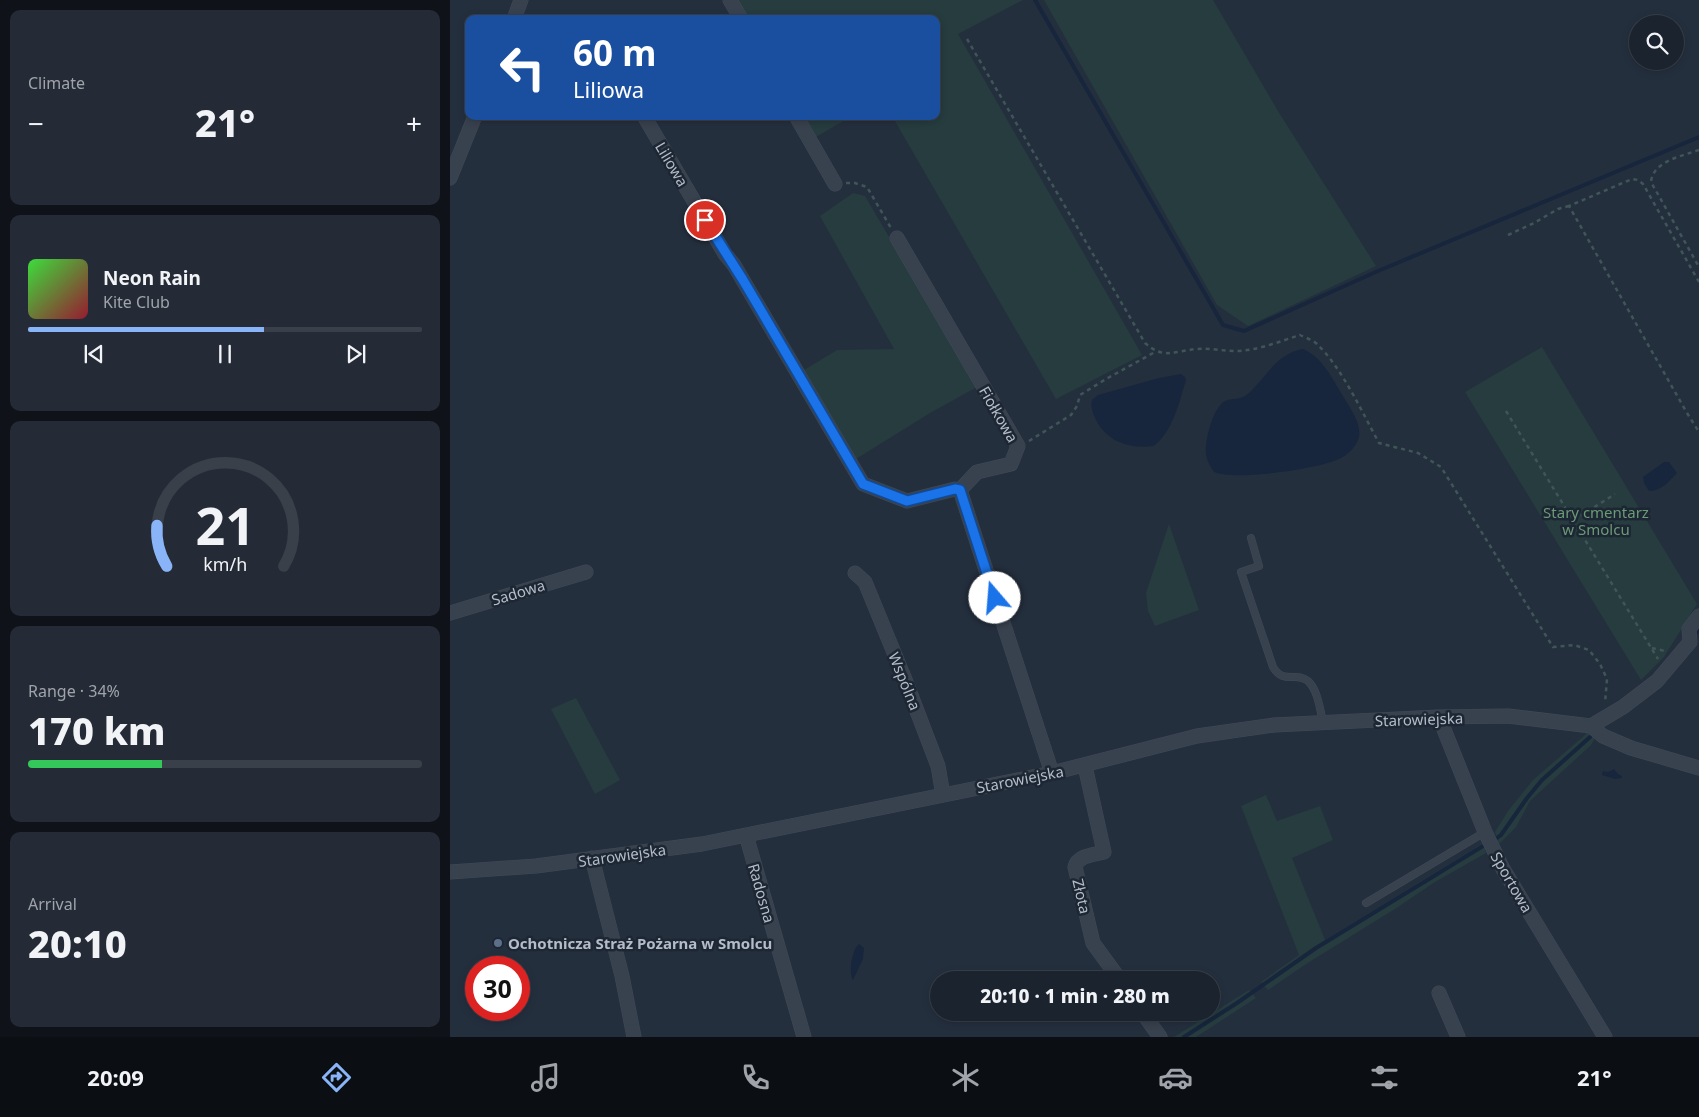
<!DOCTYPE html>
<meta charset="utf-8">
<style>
:root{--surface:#1b232e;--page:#242b36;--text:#f1f3f6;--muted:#a0a4aa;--line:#39404a;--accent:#8ab4f8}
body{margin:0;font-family:"Noto Sans",sans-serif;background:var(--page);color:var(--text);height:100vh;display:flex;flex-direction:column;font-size:19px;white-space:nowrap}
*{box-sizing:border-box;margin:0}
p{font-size:16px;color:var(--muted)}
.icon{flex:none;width:28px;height:28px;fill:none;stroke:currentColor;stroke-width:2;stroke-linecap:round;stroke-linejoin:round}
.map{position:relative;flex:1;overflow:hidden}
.drawer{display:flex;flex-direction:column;gap:10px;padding:10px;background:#0f1319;width:450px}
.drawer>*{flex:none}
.top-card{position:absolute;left:15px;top:15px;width:475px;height:105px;border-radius:10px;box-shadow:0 2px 8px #0003,0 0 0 1px var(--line);background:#1a4fa0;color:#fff;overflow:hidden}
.buttons{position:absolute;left:1179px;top:15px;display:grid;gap:10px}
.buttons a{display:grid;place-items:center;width:55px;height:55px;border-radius:50%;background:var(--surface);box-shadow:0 2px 8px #0003,0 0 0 1px var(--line);font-size:25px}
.speed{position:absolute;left:15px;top:956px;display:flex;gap:10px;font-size:25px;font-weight:700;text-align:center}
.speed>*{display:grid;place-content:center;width:65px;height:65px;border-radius:50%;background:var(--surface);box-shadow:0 2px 8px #0003,0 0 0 1px var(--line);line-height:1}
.speed .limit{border:8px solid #d22;background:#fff;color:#111}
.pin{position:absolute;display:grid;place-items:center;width:42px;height:42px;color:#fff;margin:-21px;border:2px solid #fff;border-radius:50%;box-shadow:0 1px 5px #0007}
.me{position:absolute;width:55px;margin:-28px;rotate:342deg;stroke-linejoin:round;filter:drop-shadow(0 0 4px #0008)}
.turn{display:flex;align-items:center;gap:18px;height:105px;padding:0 25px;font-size:22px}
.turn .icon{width:65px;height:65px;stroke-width:2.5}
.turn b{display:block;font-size:35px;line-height:42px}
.big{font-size:38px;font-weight:800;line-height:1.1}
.drawer .tile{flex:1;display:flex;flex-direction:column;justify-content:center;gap:8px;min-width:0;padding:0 18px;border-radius:10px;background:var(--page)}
.drawer .dial{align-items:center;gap:0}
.dial svg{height:130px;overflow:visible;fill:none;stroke:var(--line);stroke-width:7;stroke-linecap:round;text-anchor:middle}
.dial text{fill:var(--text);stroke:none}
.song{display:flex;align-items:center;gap:15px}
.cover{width:60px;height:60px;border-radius:8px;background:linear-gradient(135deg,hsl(120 70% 55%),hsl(350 70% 35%))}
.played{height:5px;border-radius:2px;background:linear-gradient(90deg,var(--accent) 60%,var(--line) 60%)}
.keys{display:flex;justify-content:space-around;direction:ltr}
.heat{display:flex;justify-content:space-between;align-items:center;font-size:28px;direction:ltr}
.charge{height:8px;border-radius:4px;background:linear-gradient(90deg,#34c759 34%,var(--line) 0)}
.trip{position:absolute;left:480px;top:971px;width:290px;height:50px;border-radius:25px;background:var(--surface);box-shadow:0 2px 8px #0003,0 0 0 1px var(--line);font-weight:800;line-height:50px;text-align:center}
.menu{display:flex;height:80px;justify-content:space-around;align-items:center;background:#0b0e12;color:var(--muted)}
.menu .icon{width:35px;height:35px}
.menu .selected{color:var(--accent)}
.menu b{font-size:22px;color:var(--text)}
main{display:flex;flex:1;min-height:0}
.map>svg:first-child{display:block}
.green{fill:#263c3f}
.water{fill:#17263c}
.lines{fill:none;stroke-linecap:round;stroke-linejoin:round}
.stream{stroke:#17263c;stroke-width:4}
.lane-casing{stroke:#414a57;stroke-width:8}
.street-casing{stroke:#414a57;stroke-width:15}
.path{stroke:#3f5557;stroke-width:2.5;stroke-dasharray:4 4;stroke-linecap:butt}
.lane{stroke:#38414e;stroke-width:7}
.street{stroke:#38414e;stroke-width:14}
.route-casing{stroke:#114b97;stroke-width:12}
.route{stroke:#1a73e8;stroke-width:9}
.service-dot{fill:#5c6f8a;stroke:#1d2633;stroke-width:2}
.labels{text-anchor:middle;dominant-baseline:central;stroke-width:5;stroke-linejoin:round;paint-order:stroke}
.street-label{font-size:15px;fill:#b4bcc9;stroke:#1d2633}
.park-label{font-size:15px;fill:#6b9a76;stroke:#1d2633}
.poi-label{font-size:15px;font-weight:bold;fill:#b4bcc9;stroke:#1d2633;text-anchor:start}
</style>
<main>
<section class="drawer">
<div class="tile"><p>Climate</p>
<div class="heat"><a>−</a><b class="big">21°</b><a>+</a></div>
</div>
<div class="tile">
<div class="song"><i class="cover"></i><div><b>Neon Rain</b><p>Kite Club</p></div></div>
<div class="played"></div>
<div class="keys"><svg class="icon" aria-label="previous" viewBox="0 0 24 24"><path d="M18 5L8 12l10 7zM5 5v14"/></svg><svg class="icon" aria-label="pause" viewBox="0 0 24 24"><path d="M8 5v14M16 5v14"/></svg><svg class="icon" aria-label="next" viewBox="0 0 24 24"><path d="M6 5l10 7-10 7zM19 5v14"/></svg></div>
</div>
<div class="tile dial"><svg viewBox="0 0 100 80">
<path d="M14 69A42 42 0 1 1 86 69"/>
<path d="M14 69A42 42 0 0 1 8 44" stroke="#8ab4f8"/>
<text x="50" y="56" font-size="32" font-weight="700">21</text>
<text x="50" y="72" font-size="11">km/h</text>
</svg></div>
<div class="tile"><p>Range · 34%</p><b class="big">170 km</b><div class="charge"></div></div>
<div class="tile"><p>Arrival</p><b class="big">20:10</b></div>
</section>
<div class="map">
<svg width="1249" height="1037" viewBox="0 0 1249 1037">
<rect width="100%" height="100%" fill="#242f3e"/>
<path class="green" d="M286 0H573L508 34 692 355 606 399 442 116H486V19H297Z
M594 0H763L828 111 926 266 798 326 767 305Z
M354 116H402L366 137Z
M403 193 415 196 527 387 480 413 406 459 354 370 387 350 444 349 370 216Z
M1092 347 1247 604 1214 657 1191 680 1015 392Z
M719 524 749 610 705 626 698 611 696 593Z
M126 698 170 780 145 794 101 709Z
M1137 732 1145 738 1141 745 1080 801 1066 827 1049 844 1045 832 1058 811 1083 780 1135 735Z
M816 795 827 821 870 806 883 840 842 858 875 940 1033 843 1036 853 985 882 948 907 853 966 818 990 811 982 849 955 791 806Z
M799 990 806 998 746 1037H724Z"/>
<path class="water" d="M853 349C871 357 880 374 890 391 897 404 912 422 909 437 907 446 898 455 889 459 868 469 785 481 764 472 760 466 757 461 756 455 754 442 763 407 775 401 784 397 791 401 800 392 817 376 827 353 853 349Z
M731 374 735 377 736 380C729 403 723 431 704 446 681 449 659 443 647 422 643 414 640 408 642 400L648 395 709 378Z
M1214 462H1219L1227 473C1220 481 1210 492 1199 491L1194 483 1193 477Z
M1164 769 1168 774 1172 776V778L1165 779 1152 775 1153 771 1158 772Z
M409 944 414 948 413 959 403 980C398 973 402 949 409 944Z
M564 970 569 980H545Z"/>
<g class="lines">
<path class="stream" d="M585 0 773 325 794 331 928 271 1249 137
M1247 632 1249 630
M1047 838 1051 835 1077 798 1092 780 1140 737
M734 1037 787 1003 866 948 1033 846"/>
<defs>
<path id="lane" d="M801 538 809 566 791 572 823 667C834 685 846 671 858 681 868 690 870 710 873 722
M916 903 1035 832"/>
<path id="street" d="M280 0 291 19
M64 19 71 0
M194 116 275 254 284 265 413 484 457 501 505 489 510 490
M346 116 385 184
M0 178 25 116
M447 238 568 446 561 464 527 472 510 490 602 773
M405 573 415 582 454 677 488 766 493 795
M0 613 136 572
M989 717 1035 832 1053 869 1155 1037
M1141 726 1173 707 1207 681 1240 642 1239 629 1249 616
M635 766 654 852C644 855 628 855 625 867L643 943 670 980
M296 835 354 1037
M142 858 172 976 184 1037
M0 872 86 866 252 844 602 773 747 736 824 725 989 717 1058 716 1141 726 1153 736 1181 748 1249 768
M989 993 1008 1037
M692 1012 710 1037"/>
</defs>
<use href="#lane" class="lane-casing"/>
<use href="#street" class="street-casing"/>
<path class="path" d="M517 39 695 343C714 360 724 351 747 349 760 348 773 351 786 351 806 351 831 341 850 335 856 338 863 340 867 344 892 368 912 412 929 443L968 453 991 467 1103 647 1124 645 1139 650 1150 664 1157 679 1155 703
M1249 150C1232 156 1203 161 1201 182L1249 267
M396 183H405L417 187 441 228
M1058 235 1084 223 1108 209 1119 206
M1249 282 1193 184 1188 180 1182 179 1119 206 1237 413 1249 432
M1056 411 1208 659
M579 441 621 415 627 406 630 395 656 379 705 352
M1124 520 1165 494
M1202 648 1215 651"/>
<use href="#lane" class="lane"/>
<use href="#street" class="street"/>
</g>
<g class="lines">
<defs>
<path id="route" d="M255 220 293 280 413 484 457 501 505 489 510 490 545 598"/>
</defs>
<use href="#route" class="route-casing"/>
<use href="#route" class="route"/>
</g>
<circle class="service-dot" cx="48" cy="943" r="5"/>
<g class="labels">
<g class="street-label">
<text transform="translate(222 164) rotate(59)">Liliowa</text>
<text transform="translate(549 414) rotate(60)">Fiołkowa</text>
<text transform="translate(68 592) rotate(-17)">Sadowa</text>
<text transform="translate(455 681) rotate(68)">Wspólna</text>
<text transform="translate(969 719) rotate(-2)">Starowiejska</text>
<text transform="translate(570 779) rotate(-11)">Starowiejska</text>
<text transform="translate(172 855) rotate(-8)">Starowiejska</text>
<text transform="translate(1062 882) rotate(60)">Sportowa</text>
<text transform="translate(312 893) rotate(74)">Radosna</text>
<text transform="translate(632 896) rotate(77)">Złota</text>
</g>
<g class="park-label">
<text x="1146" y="512">Stary cmentarz<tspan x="1146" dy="17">w Smolcu</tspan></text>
</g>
<g class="poi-label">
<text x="58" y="943">Ochotnicza Straż Pożarna w Smolcu</text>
</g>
</g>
</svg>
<div class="buttons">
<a><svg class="icon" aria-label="search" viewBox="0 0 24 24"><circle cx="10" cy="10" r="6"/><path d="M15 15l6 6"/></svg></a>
</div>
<div class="speed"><div class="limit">30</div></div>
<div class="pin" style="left:255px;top:220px;background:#d93025"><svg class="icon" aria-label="arrive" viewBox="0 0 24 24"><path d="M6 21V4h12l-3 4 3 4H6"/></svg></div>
<svg class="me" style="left:545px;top:598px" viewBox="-20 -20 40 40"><circle r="19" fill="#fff"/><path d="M0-13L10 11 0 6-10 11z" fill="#1a73e8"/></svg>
<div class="trip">20:10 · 1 min · 280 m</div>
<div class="top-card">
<div class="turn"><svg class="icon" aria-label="left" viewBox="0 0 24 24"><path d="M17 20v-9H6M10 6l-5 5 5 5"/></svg><div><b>60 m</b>Liliowa</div></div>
</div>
</div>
</main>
<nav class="menu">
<b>20:09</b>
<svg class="icon selected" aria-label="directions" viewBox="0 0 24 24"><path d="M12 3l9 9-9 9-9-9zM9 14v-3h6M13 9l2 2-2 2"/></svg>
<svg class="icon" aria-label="music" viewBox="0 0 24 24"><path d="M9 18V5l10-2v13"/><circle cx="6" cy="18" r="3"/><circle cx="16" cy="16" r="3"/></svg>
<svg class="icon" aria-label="phone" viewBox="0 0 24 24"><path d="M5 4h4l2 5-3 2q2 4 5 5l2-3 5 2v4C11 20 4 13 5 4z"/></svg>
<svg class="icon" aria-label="climate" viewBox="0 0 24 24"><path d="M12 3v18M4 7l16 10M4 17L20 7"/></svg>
<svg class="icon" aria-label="car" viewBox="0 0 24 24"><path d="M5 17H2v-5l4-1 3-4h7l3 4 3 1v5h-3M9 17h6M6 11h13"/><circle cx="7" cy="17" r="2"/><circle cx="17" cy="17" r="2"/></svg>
<svg class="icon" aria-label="filters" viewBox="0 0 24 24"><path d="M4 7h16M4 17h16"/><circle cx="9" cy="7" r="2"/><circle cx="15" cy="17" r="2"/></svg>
<b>21°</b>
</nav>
